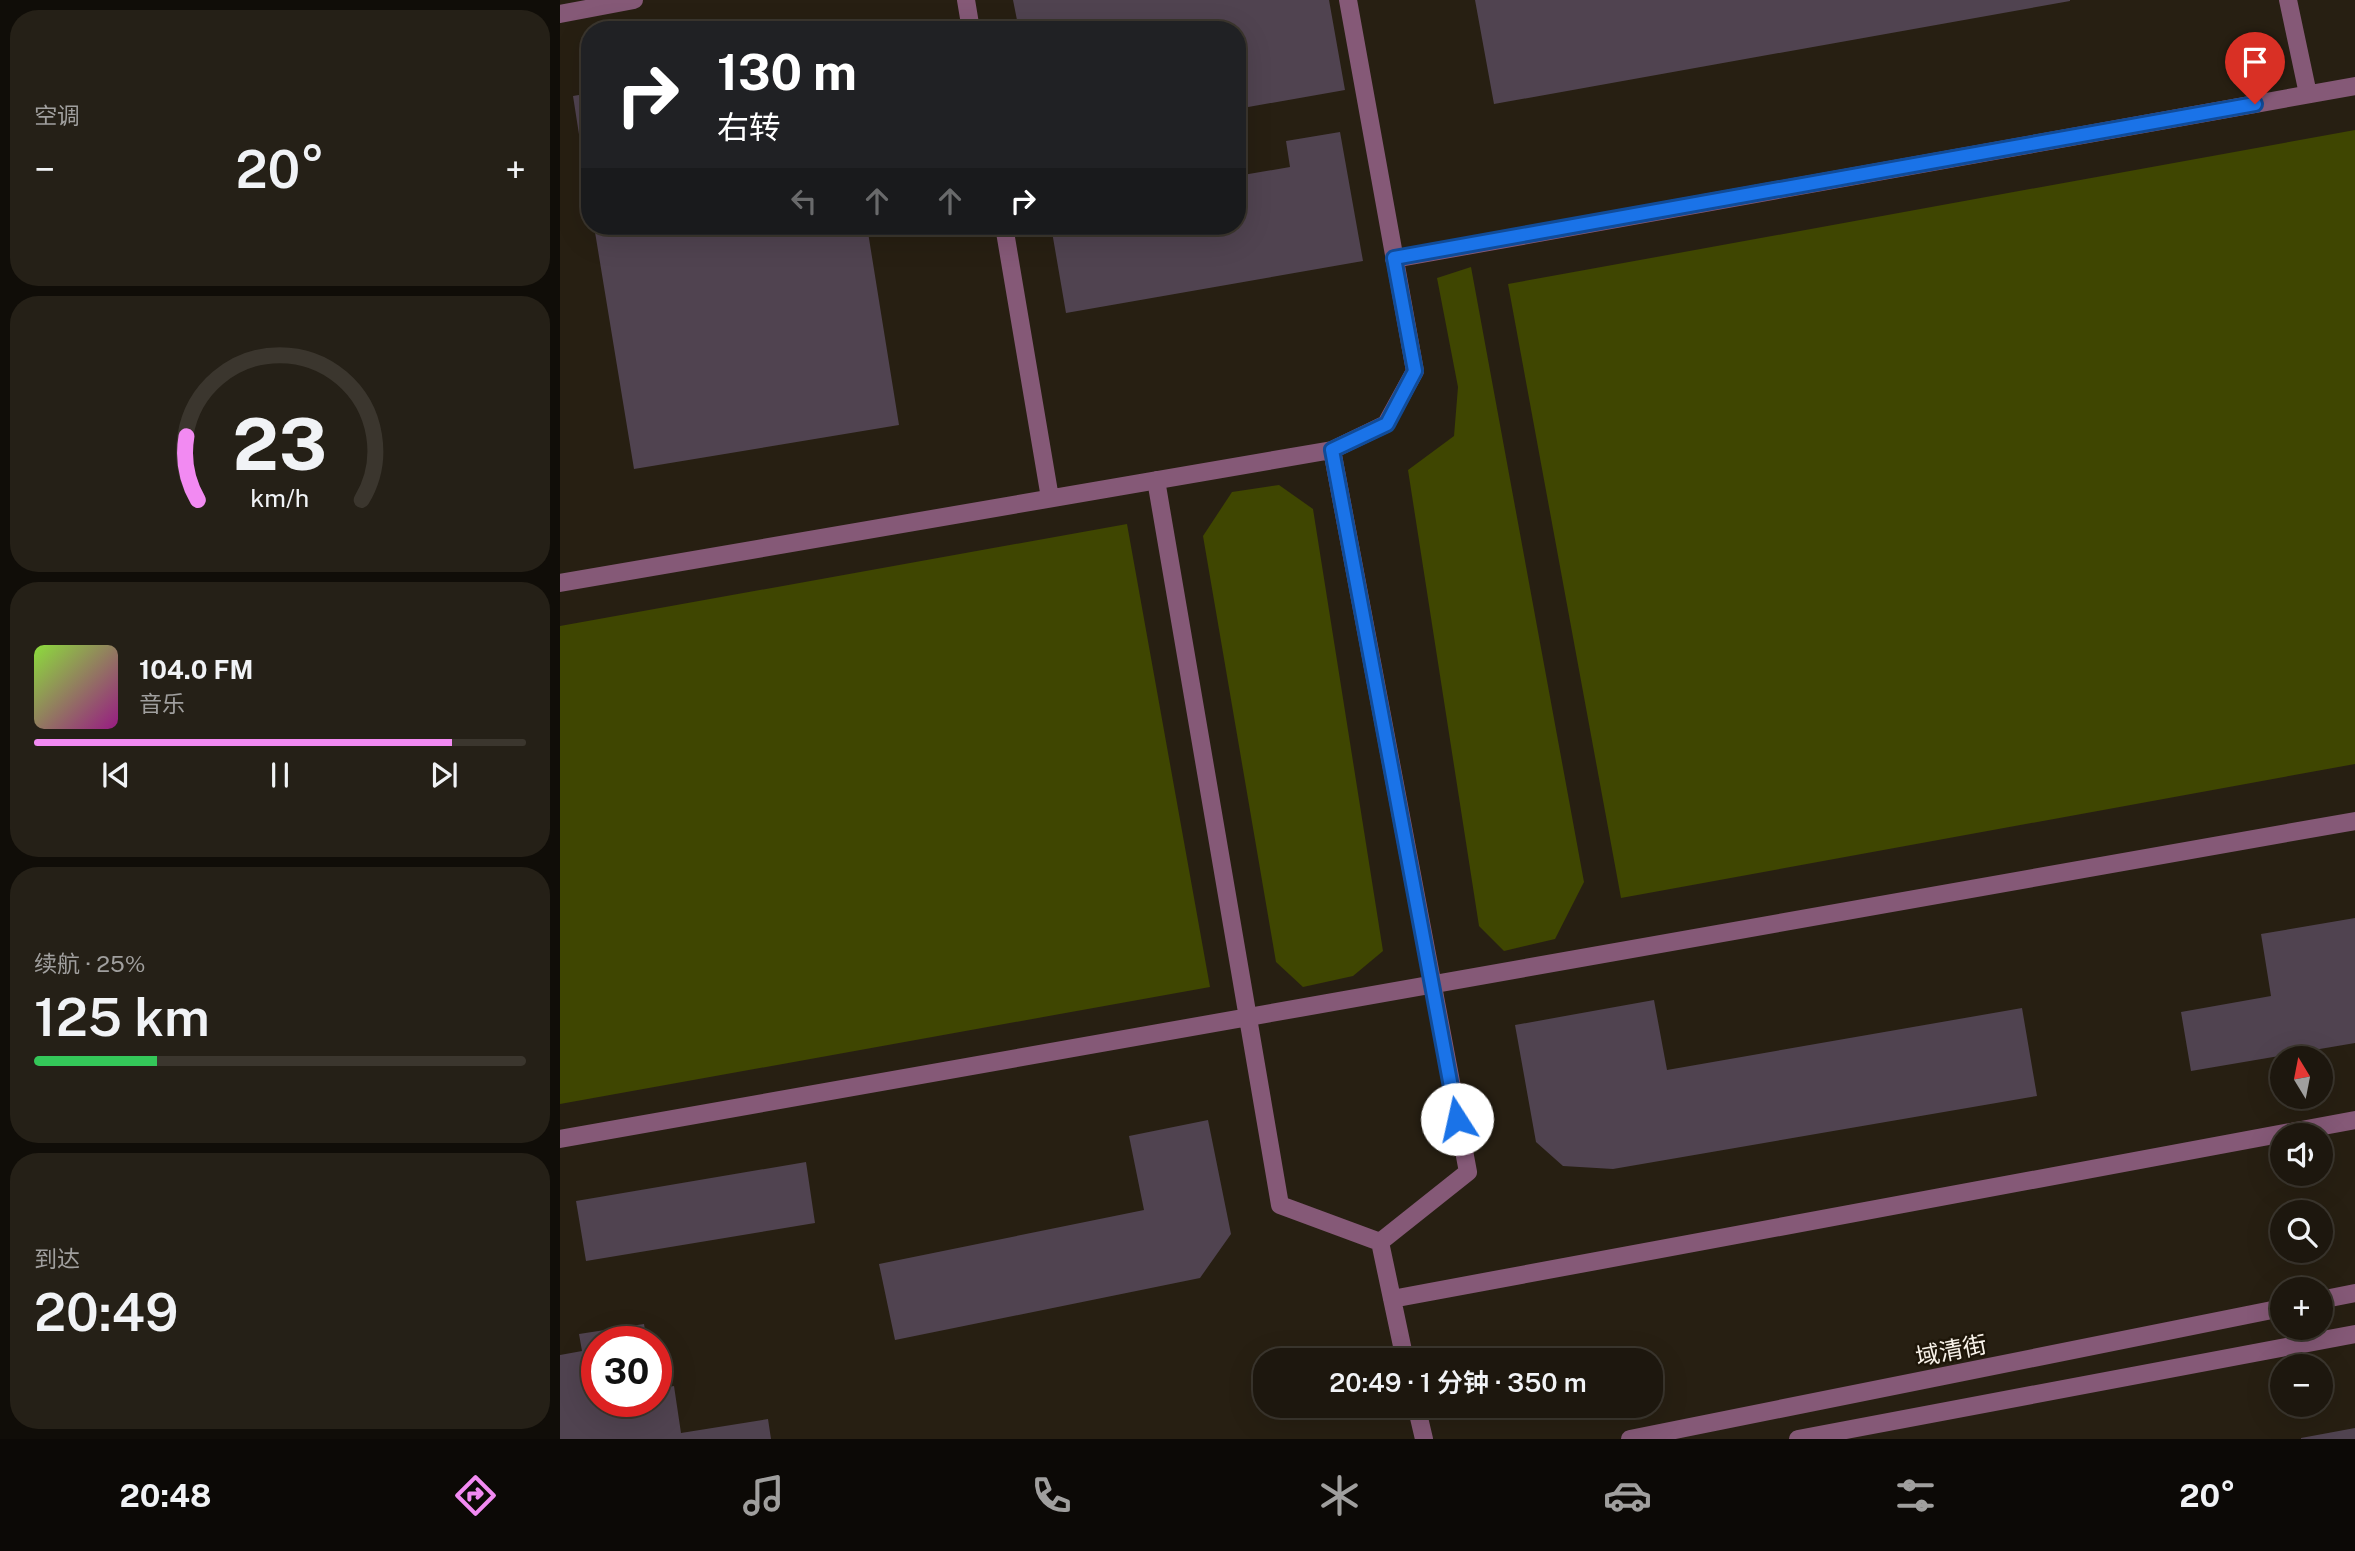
<!DOCTYPE html>
<html lang="zh">
<meta charset="utf-8">
<style>
:root{--surface:#1d170e;--page:#252017;--text:#f1f3f6;--muted:#a09f9e;--line:#3b362e;--accent:#f28af2}
body{margin:0;font-family:"Public Sans","Noto Sans SC",sans-serif;background:var(--page);color:var(--text);height:100vh;display:flex;flex-direction:column;font-size:26px;white-space:nowrap}
*{box-sizing:border-box;margin:0}
p{font-size:23px;color:var(--muted)}
.icon{flex:none;width:38px;height:38px;fill:none;stroke:currentColor;stroke-width:2;stroke-linecap:round;stroke-linejoin:round}
.map{position:relative;flex:1;overflow:hidden}
.sheet{display:flex;flex-direction:column;gap:10px;padding:10px;background:#100d08;width:560px}
.sheet>*{flex:none}
.banner{position:absolute;left:21px;top:21px;width:665px;height:214px;border-radius:28px;box-shadow:0 7px 28px #0002,0 0 0 2px var(--line);background:#202124;color:#fff;overflow:hidden}
.needle{width:46px;rotate:350deg}
.buttons{position:absolute;left:1710px;top:1046px;display:grid;gap:14px}
.buttons a{display:grid;place-items:center;width:63px;height:63px;border-radius:50%;background:var(--surface);box-shadow:0 7px 28px #0002,0 0 0 2px var(--line);font-size:35px}
.speed{position:absolute;left:21px;top:1326px;display:flex;gap:14px;font-size:35px;font-weight:700;text-align:center}
.speed>*{display:grid;place-content:center;width:91px;height:91px;border-radius:50%;background:var(--surface);box-shadow:0 7px 28px #0002,0 0 0 2px var(--line);line-height:1}
.speed .limit{border:10px solid #d22;background:#fff;color:#111}
.pin{position:absolute;display:grid;place-items:center;width:60px;height:60px;color:#fff;margin:-72px -30px;border-radius:50% 50% 50% 0;rotate:-45deg;box-shadow:0 0 7px #0007}
.pin .icon{rotate:45deg}
.me{position:absolute;width:77px;margin:-38px;rotate:350deg;stroke-linejoin:round;filter:drop-shadow(0 0 5px #0008)}
.turn{display:flex;align-items:center;gap:24px;height:147px;padding:0 21px;font-size:32px}
.turn .icon{width:91px;height:91px;stroke-width:2.5}
.turn b{display:block;font-size:49px;line-height:60px}
.lanes{display:flex;align-items:center;height:66px;padding:0 21px;background:#0003;justify-content:center;gap:35px;direction:ltr}
.lanes .off{opacity:.35}
.big{font-size:52px;font-weight:600;line-height:1.1}
.sheet .tile{flex:1;display:flex;flex-direction:column;justify-content:center;gap:10px;min-width:0;padding:0 24px;border-radius:28px;background:var(--page)}
.sheet .dial{align-items:center;gap:0}
.dial svg{height:182px;overflow:visible;fill:none;stroke:var(--line);stroke-width:7;stroke-linecap:round;text-anchor:middle}
.dial text{fill:var(--text);stroke:none}
.song{display:flex;align-items:center;gap:21px}
.cover{width:84px;height:84px;border-radius:10px;background:linear-gradient(135deg,hsl(90 70% 55%),hsl(310 70% 35%))}
.played{height:7px;border-radius:4px;background:linear-gradient(90deg,var(--accent) 85%,var(--line) 85%)}
.keys{display:flex;justify-content:space-around;direction:ltr}
.heat{display:flex;justify-content:space-between;align-items:center;font-size:38px;direction:ltr}
.charge{height:10px;border-radius:5px;background:linear-gradient(90deg,#34c759 25%,var(--line) 0)}
.trip{position:absolute;left:693px;top:1348px;width:410px;height:70px;border-radius:28px;background:var(--surface);box-shadow:0 7px 28px #0002,0 0 0 2px var(--line);font-weight:600;line-height:70px;text-align:center}
.tab-bar{display:flex;height:112px;justify-content:space-around;align-items:center;background:#0c0906;color:var(--muted)}
.tab-bar .icon{width:49px;height:49px}
.tab-bar .on{color:var(--accent)}
.tab-bar b{font-size:32px;color:var(--text)}
main{display:flex;flex:1;min-height:0}
.map>svg:first-child{display:block}
.green{fill:#3f4601}
.building{fill:#504350}
.lines{fill:none;stroke-linecap:round;stroke-linejoin:round}
.minor{stroke:#855977;stroke-width:18}
.tertiary{stroke:#855977;stroke-width:18}
.route-casing{stroke:#114b97;stroke-width:18}
.route{stroke:#1a73e8;stroke-width:12}
.labels{text-anchor:middle;dominant-baseline:central;stroke-width:5;stroke-linejoin:round;paint-order:stroke}
.street-label{font-size:24px;fill:#f8f2e9;stroke:#1e1609}
</style>
<main>
<section class="sheet">
<div class="tile"><p>空调</p>
<div class="heat"><a>−</a><b class="big">20°</b><a>+</a></div>
</div>
<div class="tile dial"><svg viewBox="0 0 100 80">
<path d="M14 69A42 42 0 1 1 86 69"/>
<path d="M14 69A42 42 0 0 1 9 41" stroke="#f28af2"/>
<text x="50" y="56" font-size="32" font-weight="700">23</text>
<text x="50" y="72" font-size="11">km/h</text>
</svg></div>
<div class="tile">
<div class="song"><i class="cover"></i><div><b>104.0 FM</b><p>音乐</p></div></div>
<div class="played"></div>
<div class="keys"><svg class="icon" aria-label="previous" viewBox="0 0 24 24"><path d="M18 5L8 12l10 7zM5 5v14"/></svg><svg class="icon" aria-label="pause" viewBox="0 0 24 24"><path d="M8 5v14M16 5v14"/></svg><svg class="icon" aria-label="next" viewBox="0 0 24 24"><path d="M6 5l10 7-10 7zM19 5v14"/></svg></div>
</div>
<div class="tile"><p>续航 · 25%</p><b class="big">125 km</b><div class="charge"></div></div>
<div class="tile"><p>到达</p><b class="big">20:49</b></div>
</section>
<div class="map">
<svg width="1795" height="1439" viewBox="0 0 1795 1439">
<rect width="100%" height="100%" fill="#271f12"/>
<path class="green" d="M1795 130V764L1061 898 948 284Z
M911 267 1024 882 995 939 944 951 919 926 848 470 894 436 898 387 877 278Z
M719 485 753 509 823 951 793 976 743 987 716 962 643 536 672 492Z
M567 524 650 987 0 1104V626Z"/>
<path class="building" d="M453 0H769L785 90 677 109V30H459Z
M915 0H1510V1L934 104Z
M30 93V192H28L13 96Z
M780 132 803 261 506 313 491 226H677V176L730 167 726 141Z
M34 226H307L339 425 74 469Z
M1795 918V1043L1631 1071 1621 1012 1711 996 1701 934Z
M1094 1000 1107 1070 1462 1008 1477 1096 1053 1169 1003 1166 976 1142 955 1025Z
M648 1120 671 1234 640 1278 335 1340 319 1264 584 1210 569 1136Z
M246 1162 255 1223 26 1261 16 1201Z
M84 1324 87 1342H37V1402H96V1389L114 1386 121 1433 208 1419 211 1439H0V1355L22 1351 19 1334Z
M1795 1428V1439H1741V1438Z"/>
<g class="lines">
<path class="minor" d="M406 0 411 30
M1728 0 1748 94
M0 14 74 0
M444 226 490 498
M834 259 1795 86
M772 450 908 1172 820 1242
M596 480 720 1205 820 1242
M0 583 772 450 826 424 855 371 788 0
M0 1139 1795 821
M820 1242 845 1360
M832 1299 1795 1120
M856 1405 864 1439"/>
<path class="tertiary" d="M1760 1300 1795 1293
M1070 1439 1722 1308
M1238 1439 1795 1334"/>
</g>
<g class="lines">
<defs>
<path id="route" d="M897 1119 772 450 827 424 855 371 834 258 1695 104"/>
</defs>
<use href="#route" class="route-casing"/>
<use href="#route" class="route"/>
</g>
<g class="labels">
<g class="street-label">
<text transform="translate(1391 1350) rotate(-11)">域清街</text>
</g>
</g>
</svg>
<div class="buttons">
<a><svg class="needle" viewBox="-14 -14 28 28"><path d="M0-13l5 13h-10z" fill="#e53935"/><path d="M0 13l5-13h-10z" fill="#a09f9e"/></svg></a>
<a><svg class="icon" aria-label="sound" viewBox="0 0 24 24"><path d="M4 9h4l5-4v14l-5-4H4zM17 9q2 3 0 6"/></svg></a>
<a><svg class="icon" aria-label="search" viewBox="0 0 24 24"><circle cx="10" cy="10" r="6"/><path d="M15 15l6 6"/></svg></a>
<a>+</a>
<a>−</a>
</div>
<div class="speed"><div class="limit">30</div></div>
<div class="pin" style="left:1695px;top:104px;background:#d93025"><svg class="icon" aria-label="arrive" viewBox="0 0 24 24"><path d="M6 21V4h12l-3 4 3 4H6"/></svg></div>
<svg class="me" style="left:897px;top:1119px" viewBox="-20 -20 40 40"><circle r="19" fill="#fff"/><path d="M0-13L10 11 0 6-10 11z" fill="#1a73e8"/></svg>
<div class="trip">20:49 · 1 分钟 · 350 m</div>
<div class="banner">
<div class="turn"><svg class="icon" aria-label="right" viewBox="0 0 24 24"><path d="M7 20v-9h11M14 6l5 5-5 5"/></svg><div><b>130 m</b>右转</div></div>
<div class="lanes"><svg class="icon off" aria-label="left" viewBox="0 0 24 24"><path d="M17 20v-9H6M10 6l-5 5 5 5"/></svg><svg class="icon off" aria-label="ahead" viewBox="0 0 24 24"><path d="M12 20V5M6 11l6-6 6 6"/></svg><svg class="icon off" aria-label="ahead" viewBox="0 0 24 24"><path d="M12 20V5M6 11l6-6 6 6"/></svg><svg class="icon" aria-label="right" viewBox="0 0 24 24"><path d="M7 20v-9h11M14 6l5 5-5 5"/></svg></div>
</div>
</div>
</main>
<nav class="tab-bar">
<b>20:48</b>
<svg class="icon on" aria-label="directions" viewBox="0 0 24 24"><path d="M12 3l9 9-9 9-9-9zM9 14v-3h6M13 9l2 2-2 2"/></svg>
<svg class="icon" aria-label="music" viewBox="0 0 24 24"><path d="M9 18V5l10-2v13"/><circle cx="6" cy="18" r="3"/><circle cx="16" cy="16" r="3"/></svg>
<svg class="icon" aria-label="phone" viewBox="0 0 24 24"><path d="M5 4h4l2 5-3 2q2 4 5 5l2-3 5 2v4C11 20 4 13 5 4z"/></svg>
<svg class="icon" aria-label="climate" viewBox="0 0 24 24"><path d="M12 3v18M4 7l16 10M4 17L20 7"/></svg>
<svg class="icon" aria-label="car" viewBox="0 0 24 24"><path d="M5 17H2v-5l4-1 3-4h7l3 4 3 1v5h-3M9 17h6M6 11h13"/><circle cx="7" cy="17" r="2"/><circle cx="17" cy="17" r="2"/></svg>
<svg class="icon" aria-label="filters" viewBox="0 0 24 24"><path d="M4 7h16M4 17h16"/><circle cx="9" cy="7" r="2"/><circle cx="15" cy="17" r="2"/></svg>
<b>20°</b>
</nav>
